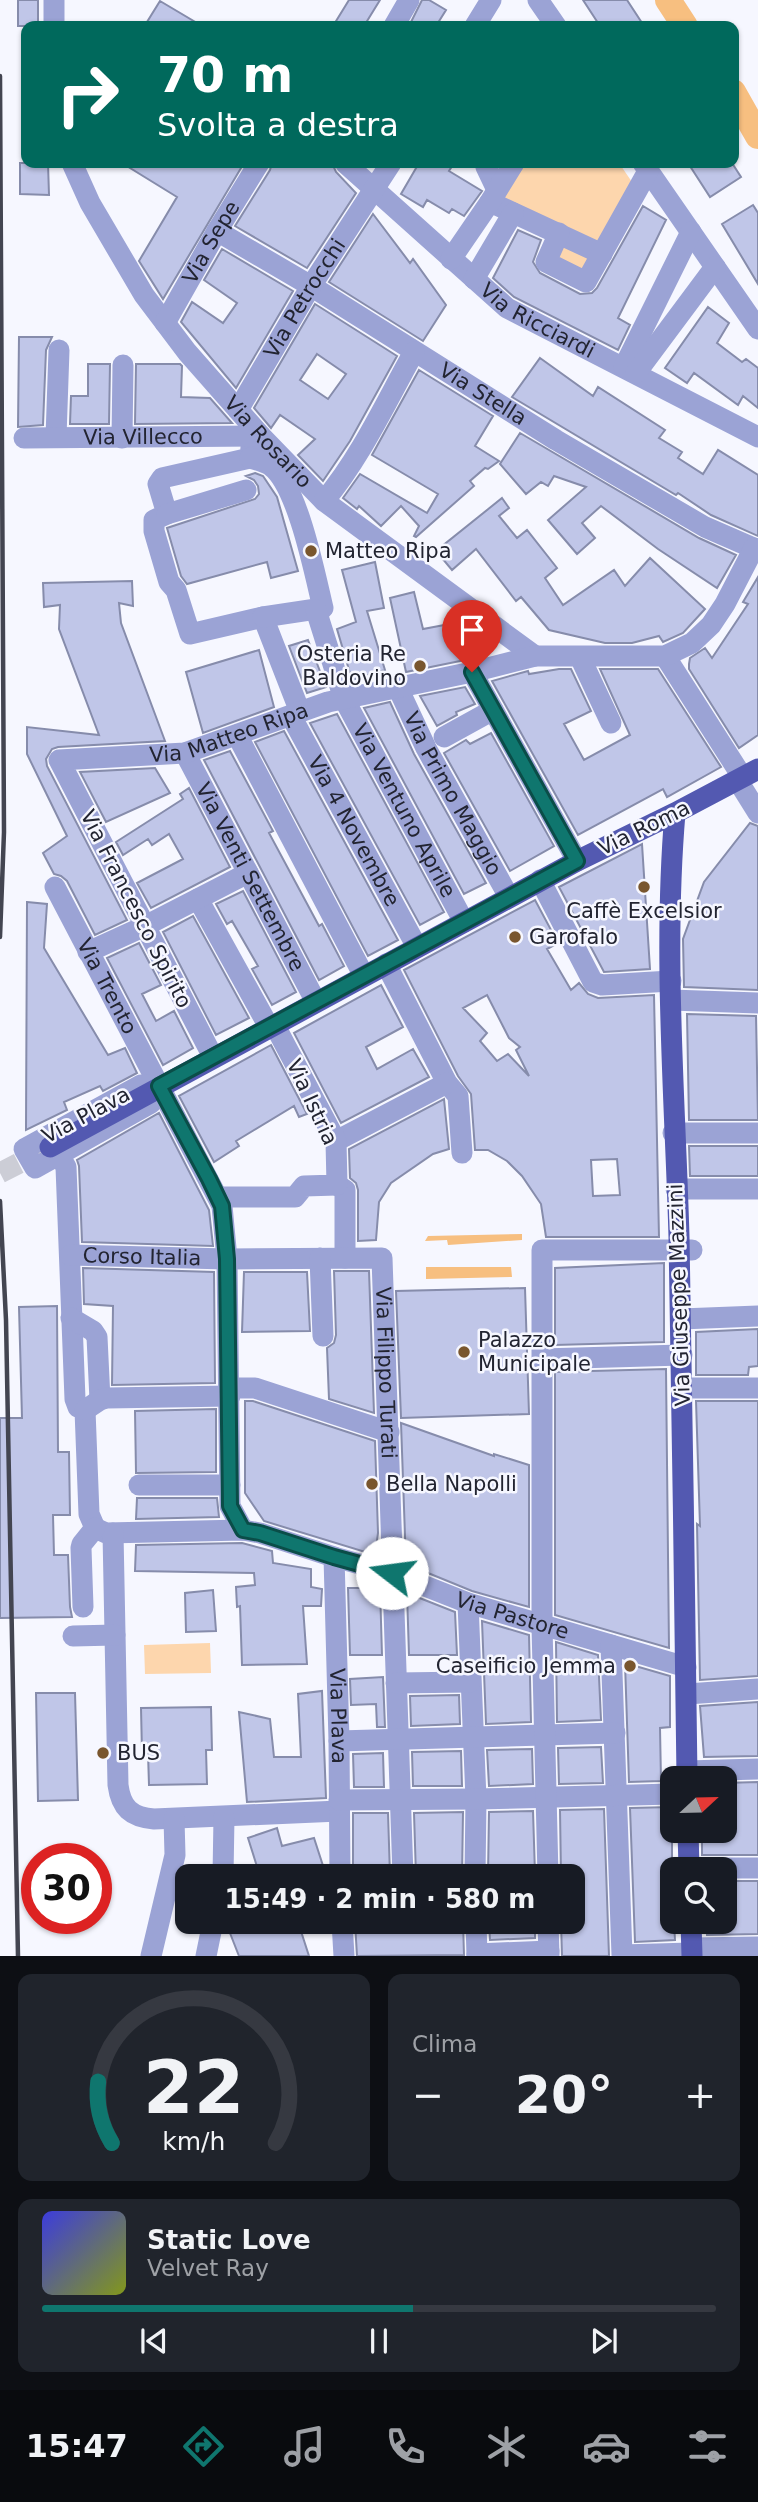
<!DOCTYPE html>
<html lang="it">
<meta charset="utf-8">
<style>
:root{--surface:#171b24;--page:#20242c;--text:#f1f3f6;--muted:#9ea1a6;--line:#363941;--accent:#0f766e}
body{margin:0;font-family:"DejaVu Sans",sans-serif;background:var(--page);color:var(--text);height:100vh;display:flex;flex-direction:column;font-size:26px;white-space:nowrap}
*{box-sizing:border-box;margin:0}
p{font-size:23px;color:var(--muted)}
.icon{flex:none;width:38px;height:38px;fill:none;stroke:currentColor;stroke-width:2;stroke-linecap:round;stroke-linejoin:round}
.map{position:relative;height:1956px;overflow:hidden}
.details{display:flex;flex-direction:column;gap:18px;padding:18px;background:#0d0f14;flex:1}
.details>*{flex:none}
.top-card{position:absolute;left:21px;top:21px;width:718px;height:147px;border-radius:14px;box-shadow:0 2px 5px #0004;background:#00695c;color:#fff;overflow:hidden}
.needle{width:46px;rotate:68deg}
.controls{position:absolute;left:660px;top:1766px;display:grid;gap:14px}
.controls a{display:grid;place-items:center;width:77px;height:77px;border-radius:14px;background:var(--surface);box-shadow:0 2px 5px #0004;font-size:35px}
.speed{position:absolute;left:21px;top:1843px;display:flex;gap:14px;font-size:35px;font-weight:700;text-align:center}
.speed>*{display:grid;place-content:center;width:91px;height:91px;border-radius:50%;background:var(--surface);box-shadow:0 2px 5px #0004;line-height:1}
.speed .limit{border:10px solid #d22;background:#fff;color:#111}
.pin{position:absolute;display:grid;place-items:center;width:60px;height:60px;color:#fff;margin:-72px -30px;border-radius:50% 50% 50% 0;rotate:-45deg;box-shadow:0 0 7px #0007}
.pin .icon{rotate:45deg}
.me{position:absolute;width:77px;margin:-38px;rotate:285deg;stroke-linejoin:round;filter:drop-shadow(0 0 5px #0008)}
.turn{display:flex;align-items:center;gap:24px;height:147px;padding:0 21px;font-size:32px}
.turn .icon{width:91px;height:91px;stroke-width:2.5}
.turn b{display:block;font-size:49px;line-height:60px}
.big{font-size:52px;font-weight:600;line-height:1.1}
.details .tile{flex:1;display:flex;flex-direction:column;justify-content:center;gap:10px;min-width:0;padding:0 24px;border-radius:14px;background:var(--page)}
.details .dial{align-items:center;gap:0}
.dial svg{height:182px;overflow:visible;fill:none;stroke:var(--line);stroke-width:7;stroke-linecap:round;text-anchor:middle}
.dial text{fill:var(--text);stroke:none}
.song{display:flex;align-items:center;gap:21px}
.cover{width:84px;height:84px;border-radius:10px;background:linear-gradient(135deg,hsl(240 70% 55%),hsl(70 70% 35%))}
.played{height:7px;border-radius:4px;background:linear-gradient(90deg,var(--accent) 55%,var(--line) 55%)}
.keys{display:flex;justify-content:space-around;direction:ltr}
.heat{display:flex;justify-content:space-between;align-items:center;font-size:38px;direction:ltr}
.details .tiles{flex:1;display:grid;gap:18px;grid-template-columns:1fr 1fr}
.tile:last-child{grid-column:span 2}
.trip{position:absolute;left:175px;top:1864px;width:410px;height:70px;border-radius:14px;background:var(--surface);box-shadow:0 2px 5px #0004;font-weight:600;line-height:70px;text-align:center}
.tab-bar{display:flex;height:112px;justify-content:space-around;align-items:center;background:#090b0e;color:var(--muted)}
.tab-bar .icon{width:49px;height:49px}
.tab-bar .selected{color:var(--accent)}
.tab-bar b{font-size:32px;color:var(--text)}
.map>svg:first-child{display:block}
.green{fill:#fdd6ad}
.water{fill:#f7bf80}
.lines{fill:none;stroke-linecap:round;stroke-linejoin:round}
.river{stroke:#f7bf80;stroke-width:26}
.building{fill:#c0c6e8;stroke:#868cab;stroke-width:2;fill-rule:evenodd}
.major-tunnel{stroke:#cccdd6;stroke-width:21;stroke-dasharray:21 10;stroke-linecap:butt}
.minor{stroke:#9ba3d5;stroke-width:21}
.major{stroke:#5359b1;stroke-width:21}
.rail{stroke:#434551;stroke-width:4.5}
.route-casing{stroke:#0a4d48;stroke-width:18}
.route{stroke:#0f766e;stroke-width:12}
.poi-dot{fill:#79562e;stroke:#f6f7ff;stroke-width:2.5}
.labels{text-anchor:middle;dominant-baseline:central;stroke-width:5;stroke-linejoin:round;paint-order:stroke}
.street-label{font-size:21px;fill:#222431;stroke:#f6f7ff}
.poi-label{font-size:21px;fill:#222431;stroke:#f6f7ff;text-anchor:start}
</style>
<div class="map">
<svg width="758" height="1956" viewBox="0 0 758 1956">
<rect width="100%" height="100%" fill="#f6f7ff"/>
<path class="green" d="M520 163H619L632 182 578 283 541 264 552 239 493 209Z
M210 1643 211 1673 145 1674 144 1645Z"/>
<path class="water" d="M522 1234V1240L448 1245 447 1240 425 1241 428 1236Z
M426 1267H511L512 1277 426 1279Z"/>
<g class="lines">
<path class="river" d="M668 0 685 26
M733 92 758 136"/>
</g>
<path class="building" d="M18 0H38V26H18Z
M349 0H380L364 26H333Z
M422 0H429L446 10 436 26H409Z
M583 0H627L644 26H600Z
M160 1 202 26H153L147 22Z
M20 163H48L49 195 20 194Z
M122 163H244L163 299 139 261 177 197Z
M272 163H332L336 172 356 193 307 268 235 226 270 170Z
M419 163H454L449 171 482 191 464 216 452 209 449 213 427 200 423 207 401 194Z
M688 163H732L741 177 710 197Z
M753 205 758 213V284L722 224Z
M643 206 666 220 618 318 630 325 618 350 514 297 493 278 518 230 541 240 533 262 540 273 580 294 592 293 597 288Z
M373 214 410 263 413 259 446 305 423 341 329 282Z
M222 249 293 291 236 388 181 322 192 302 223 323 237 303 204 280Z
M315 304 397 356 350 441 323 481 298 455 315 439 280 415 271 428 254 408ZM317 354 346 374 328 399 300 380Z
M708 307 729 323 717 343 742 362 746 359 758 368V408L743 396 738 405 694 373 687 383 665 368Z
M19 337H52L46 350 43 425 18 427Z
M540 358 593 396 598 387 665 430 659 438 682 452 678 458 703 474 718 450 758 475V536L711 515 678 493 676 495 512 397Z
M88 364H110L109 424H70L71 396H88Z
M136 364H180L182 366 181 397 210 398 232 423 135 424Z
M419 370 493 416 475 446 499 461 488 469 485 468 470 481 474 486 416 537 414 536 419 526 401 506 381 526 359 506 357 509 343 498 360 474 427 513 438 494 372 455Z
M520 433 699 538 736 555 717 588 658 549 601 506 582 523 595 538 577 554 548 520 586 487 554 476 548 486 541 482 526 494 500 464Z
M255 473 263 476 277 497 298 571 271 578 267 562 187 584 181 576 167 528 255 499 259 494 258 486 254 480 246 476Z
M502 498 509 508 499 516 517 538 527 530 557 568 545 578 563 605 614 570 625 586 650 558 705 609 683 633 663 642 659 636 632 643H605L549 630 521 597 516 601 476 549 452 570 436 551Z
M375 562 384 608 367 611 385 670 352 680 337 629 356 622 342 570Z
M758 577V735L739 748 689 669V664L690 658 705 648 712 658 748 604 743 602Z
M132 581 133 606 119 603 121 623 165 741 58 747 52 749 46 759 47 766 127 920 95 935 67 881 61 876 54 874 43 853 67 836 27 754V727L99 735 59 629 60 605 44 607 43 583Z
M414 592 423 629 465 621 468 623 475 658 406 672 390 598Z
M308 640 326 687 307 693 289 646Z
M259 650 274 707 203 733 186 672Z
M559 669H571L591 711 564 724 584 760 630 735 600 669H658L721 767 667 797 663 789 578 835 492 681 528 671 529 674Z
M465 687 475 704 456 712 457 715 437 726 420 696Z
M390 702 414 754 486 883 464 894 364 708Z
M337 714 444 912 420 925 310 723Z
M284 731 398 940 368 956 255 742Z
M491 733 554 846 510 871 444 753 466 740 470 744Z
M230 751 273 831 269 833 319 926 322 924 344 966 319 980 204 760Z
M155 768 170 793 106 822 80 772Z
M189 788 230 867 151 908 137 883 183 859 169 834 152 845 148 839 123 855 116 842 183 799 180 794Z
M750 823 758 826V990L684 987 683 939 704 882Z
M642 844 650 969 604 972 559 887Z
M243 891 296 992 272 1005 252 969 258 966 232 921 227 924 216 904Z
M535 900 558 943 547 949 571 990 579 983 588 994 598 998 654 995 659 1237H546L541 1204 522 1176 507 1161 488 1150H475L471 1094 458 1076 404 970ZM487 995 509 1038 520 1047 516 1050 529 1076 508 1054 497 1061 480 1041 487 1033 463 1008ZM617 1159 620 1195 593 1196 591 1160Z
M27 902 47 904 44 948 108 1055 125 1048 137 1073 103 1091 100 1086 64 1102 67 1110 26 1130Z
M193 916 249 1018 216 1035 163 932Z
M139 943 161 985 142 994 156 1021 174 1011 193 1048 163 1065 107 958Z
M381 985 403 1027 366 1047 377 1069 413 1049 429 1077 341 1123 294 1033Z
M687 1014 756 1016 758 1120H689Z
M271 1045 307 1114 299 1117 294 1106 236 1141 239 1146 214 1162 179 1096Z
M444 1099 449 1149 433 1154 391 1183 379 1202 376 1240 358 1241V1190L356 1183 350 1178 349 1149Z
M159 1113 209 1210 213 1246 82 1242 79 1166 77 1160Z
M689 1146H758V1176H690Z
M664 1263V1342L555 1345V1268Z
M83 1268 214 1272 215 1383 112 1385 113 1306 84 1304Z
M334 1271H369L374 1413 329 1399 327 1348 334 1343 336 1335Z
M244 1272H307L310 1331 242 1332Z
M525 1288 529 1414 401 1418 396 1291Z
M57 1306 58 1452H69L70 1515H53L54 1555H68L70 1607 72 1617 0 1618V1418H22L19 1307Z
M758 1329V1366L749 1367 748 1375H696V1332Z
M666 1369 669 1648 555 1615V1372Z
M245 1401H253L375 1441 378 1533 375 1555 264 1521 245 1493Z
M696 1401H758V1676L700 1680 697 1524 700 1526Z
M216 1409V1472L136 1473 135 1411Z
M401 1423 494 1456V1454L529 1465V1607L472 1591 406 1564Z
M137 1498H217L219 1517 136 1519Z
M242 1543 272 1551 273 1563 311 1569V1587L322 1589 321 1606H303L307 1664 242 1665 240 1606 237 1607 236 1587 255 1585 254 1573 135 1571 136 1545Z
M348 1588H380L382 1655H350Z
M213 1590 216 1631 186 1632 185 1593Z
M407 1593 455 1612 457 1655H409Z
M482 1621 529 1635 531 1722 486 1724Z
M556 1642 598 1655 601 1720 557 1722Z
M625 1663 670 1676V1727L660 1728 661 1781 629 1782Z
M383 1677 385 1727H377L376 1704 351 1705 350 1679Z
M322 1691 326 1798 247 1802 239 1712 270 1719 274 1757H301L298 1694Z
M36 1693H75L78 1800 38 1801Z
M459 1695 460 1724 411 1726 410 1696Z
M758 1702V1756L704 1757 700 1706Z
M211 1707 212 1750H206L207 1784 149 1785 148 1753H142L141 1708Z
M601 1747 603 1783 559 1784 558 1748Z
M532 1749 533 1784 489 1786 487 1750Z
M461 1751 462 1786H413L412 1752Z
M383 1753 384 1787H354L353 1754Z
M758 1782V1855H702V1830H724V1783Z
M672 1807V1922H674L675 1940 635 1942 630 1808Z
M604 1809 609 1956H562L561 1922H572V1876H561L560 1810Z
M533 1811 535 1874 488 1875 489 1812Z
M463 1812 462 1876H416L414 1813Z
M353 1813H388L390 1876H353Z
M277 1828 282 1846 314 1838 325 1872 315 1876H260L248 1838Z
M724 1881H758V1934L707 1935 706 1922H724Z
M247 1922H298L309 1956H239L228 1928Z
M355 1922H463L464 1955 357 1956Z
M489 1922H535V1938L490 1940Z"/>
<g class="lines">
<path class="major-tunnel" d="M0 1173 45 1150"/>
<g class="minor">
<path d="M538 0 556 26"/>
<path d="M54 26V0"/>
<path d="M394 26 409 0"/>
<path d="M475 26 491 0"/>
<path id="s1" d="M72 163 90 203 144 295 187 352 261 436 324 501 535 656"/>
<path id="s2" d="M345 163 507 308 758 437"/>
<path d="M489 163 486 167 497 190"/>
<path d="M643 163 758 329"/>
<path d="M490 202 602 254"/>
<path id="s3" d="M217 231 311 286 556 440 705 527 758 550"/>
<path d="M559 233 546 262 586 282 648 171"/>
<path d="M451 259 490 202 514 163"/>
<path d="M474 279 513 213"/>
<path id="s4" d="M165 323 217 231 259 163"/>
<path d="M624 367 691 232"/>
<path d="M636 373 715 267"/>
<path id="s5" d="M238 410 311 286 391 163"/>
<path d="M56 437 59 350"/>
<path d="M252 437 250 458 162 478 158 484 167 514 154 520V531L169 582 176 590 190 634 263 617 300 712"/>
<path id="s6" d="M24 438 261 436"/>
<path d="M122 438 123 365"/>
<path d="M250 458C257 460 265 462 271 466 298 486 315 575 323 608L263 617"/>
<path d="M324 501C361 457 386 402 414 352"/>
<path d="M167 514 246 490"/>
<path id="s7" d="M316 610 344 699 464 922"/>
<path d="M665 656 743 778"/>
<path d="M580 657 611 723"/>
<path d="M472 672 577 861"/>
<path id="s8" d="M398 688 426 748 509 897"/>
<path id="s9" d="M291 716 417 947"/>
<path d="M237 735 364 976"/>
<path d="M444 737 493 710"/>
<path id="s10" d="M185 753 316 1002"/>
<path d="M738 781 758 813"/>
<path d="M540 880 593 982 602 985 671 981"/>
<path id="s11" d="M55 887 222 1206 227 1259 230 1506 243 1530"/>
<path d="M198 899 269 1027"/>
<path d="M88 952 145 926 248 873"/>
<path d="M386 964 447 1083 458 1096 462 1153"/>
<path d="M671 1000 758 1003"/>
<path id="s12" d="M213 1057 59 760 185 753 328 702 472 672 535 656H665L692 643 711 625 725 604 754 548"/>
<path d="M141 1085 158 1086 151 1103 35 1168 24 1149Z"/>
<path d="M673 1133H758"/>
<path d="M336 1141 447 1083"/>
<path d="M59 1155 66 1167 75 1399 78 1407 85 1410 89 1514 95 1528"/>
<path d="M337 1185 345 1190V1258"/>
<path d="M676 1189H758"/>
<path d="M218 1197H295L304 1186 337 1185 336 1141 274 1024"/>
<path id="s13" d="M70 1255 227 1259 382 1258 403 1876"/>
<path d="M320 1258 323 1336"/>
<path d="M71 1318 93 1331 97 1337 100 1400"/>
<path d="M681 1319 758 1316"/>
<path d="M542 1359 682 1355"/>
<path d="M230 1388H255L389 1432"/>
<path d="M683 1388H758"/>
<path d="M85 1410 100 1400 107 1398 230 1396"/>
<path d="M139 1485H230"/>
<path id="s14" d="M95 1528 106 1533 243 1530 260 1533 334 1557 392 1573 468 1603 686 1667"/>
<path d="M113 1533 118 1785C121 1808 131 1817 154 1819L339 1811"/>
<path id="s15" d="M334 1557 339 1741 340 1876"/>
<path d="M468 1603 476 1799 475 1876"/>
<path d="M83 1607 81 1548 82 1544 95 1528"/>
<path d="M73 1636 115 1635"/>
<path d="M611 1645 622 1955 691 1953"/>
<path d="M396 1683 470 1682"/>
<path d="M687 1694 758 1689"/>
<path d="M339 1741 615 1733"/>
<path d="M687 1771 758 1769"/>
<path d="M339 1800 476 1799 672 1794"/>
<path d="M689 1868H758"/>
<path d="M223 1876 224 1817"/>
<path d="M548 1876 542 1626V1250H692"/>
<path d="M342 1922 344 1956"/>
<path d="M476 1922 477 1956"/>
<path d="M548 1922 549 1956"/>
<path d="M691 1948 758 1947"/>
<path d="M477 1954 549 1951"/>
<path d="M151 1956 175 1855 174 1819"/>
<path d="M206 1956 213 1922"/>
</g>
<path class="major" d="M675 813C663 954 675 1096 679 1237 683 1417 684 1598 687 1778
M50 1147 577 861 675 813 758 769
M688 1830 689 1869
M691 1922 692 1956"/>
<path class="rail" d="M0 76 4 832 0 937
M0 1201 6 1320 18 1956"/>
</g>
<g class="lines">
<defs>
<path id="route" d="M392 1573 334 1557 260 1533 243 1530 230 1506 227 1259 222 1206 209 1179 159 1086 577 861 472 672"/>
</defs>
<use href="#route" class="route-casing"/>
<use href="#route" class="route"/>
</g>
<g class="poi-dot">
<circle cx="311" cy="551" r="7"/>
<circle cx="420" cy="666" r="7"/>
<circle cx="644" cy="887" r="7"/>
<circle cx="515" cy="937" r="7"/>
<circle cx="464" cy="1352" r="7"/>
<circle cx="372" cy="1484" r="7"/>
<circle cx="630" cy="1666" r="7"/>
<circle cx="103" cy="1753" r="7"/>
</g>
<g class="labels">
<g class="street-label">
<text stroke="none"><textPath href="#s4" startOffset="93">Via Sepe</textPath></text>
<text stroke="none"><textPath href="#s5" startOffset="130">Via Petrocchi</textPath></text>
<text stroke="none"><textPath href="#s2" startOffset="250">Via Ricciardi</textPath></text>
<text stroke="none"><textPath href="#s3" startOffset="312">Via Stella</textPath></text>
<text stroke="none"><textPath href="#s6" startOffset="119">Via Villecco</textPath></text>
<text stroke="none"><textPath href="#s1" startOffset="343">Via Rosario</textPath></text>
<text stroke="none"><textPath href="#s12" startOffset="508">Via Matteo Ripa</textPath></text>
<text stroke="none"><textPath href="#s8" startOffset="119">Via Primo Maggio</textPath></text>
<text stroke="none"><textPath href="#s7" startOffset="220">Via Ventuno Aprile</textPath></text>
<text transform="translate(644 828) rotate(-26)">Via Roma</text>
<text stroke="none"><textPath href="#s9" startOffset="131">Via 4 Novembre</textPath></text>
<text stroke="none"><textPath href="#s10" startOffset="140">Via Venti Settembre</textPath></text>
<text transform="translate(136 909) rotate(63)">Via Francesco Spirito</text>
<text stroke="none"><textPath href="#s11" startOffset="112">Via Trento</textPath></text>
<text transform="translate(312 1102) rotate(65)">Via Istria</text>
<text transform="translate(86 1115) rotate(-28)">Via Plava</text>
<text stroke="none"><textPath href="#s13" startOffset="72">Corso Italia</textPath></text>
<text transform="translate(679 1295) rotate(-92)">Via Giuseppe Mazzini</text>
<text stroke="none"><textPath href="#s13" startOffset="427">Via Filippo Turati</textPath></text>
<text stroke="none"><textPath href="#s14" startOffset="432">Via Pastore</textPath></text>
<text stroke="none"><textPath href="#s15" startOffset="159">Via Plava</textPath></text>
</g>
<g class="poi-label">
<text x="325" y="551">Matteo Ripa</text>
<text x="406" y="654" text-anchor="end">Osteria Re<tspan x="406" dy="24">Baldovino</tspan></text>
<text x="644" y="911" text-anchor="middle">Caffè Excelsior</text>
<text x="529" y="937">Garofalo</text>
<text x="478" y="1340">Palazzo<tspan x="478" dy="24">Municipale</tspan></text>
<text x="386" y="1484">Bella Napolli</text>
<text x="616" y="1666" text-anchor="end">Caseificio Jemma</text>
<text x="117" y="1753">BUS</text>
</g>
</g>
</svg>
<div class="controls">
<a><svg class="needle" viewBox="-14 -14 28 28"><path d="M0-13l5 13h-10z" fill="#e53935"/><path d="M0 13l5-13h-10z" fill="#9ea1a6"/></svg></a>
<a><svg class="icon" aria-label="search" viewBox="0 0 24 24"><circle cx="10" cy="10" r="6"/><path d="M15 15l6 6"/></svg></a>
</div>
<div class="speed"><div class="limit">30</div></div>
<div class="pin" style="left:472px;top:672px;background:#d93025"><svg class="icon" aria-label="arrive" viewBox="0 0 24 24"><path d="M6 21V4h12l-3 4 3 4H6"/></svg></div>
<svg class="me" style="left:392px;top:1573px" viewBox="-20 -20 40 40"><circle r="19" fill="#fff"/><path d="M0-13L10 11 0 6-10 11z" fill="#0f766e"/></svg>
<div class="trip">15:49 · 2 min · 580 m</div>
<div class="top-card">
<div class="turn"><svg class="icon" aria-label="right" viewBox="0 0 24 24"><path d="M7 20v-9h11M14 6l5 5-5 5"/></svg><div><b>70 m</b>Svolta a destra</div></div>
</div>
</div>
<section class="details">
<div class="tiles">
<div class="tile dial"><svg viewBox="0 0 100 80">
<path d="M14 69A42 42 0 1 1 86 69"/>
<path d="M14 69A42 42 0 0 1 8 42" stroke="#0f766e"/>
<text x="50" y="56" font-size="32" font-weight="700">22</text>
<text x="50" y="72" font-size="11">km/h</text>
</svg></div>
<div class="tile"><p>Clima</p>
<div class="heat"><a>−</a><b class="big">20°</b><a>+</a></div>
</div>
<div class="tile">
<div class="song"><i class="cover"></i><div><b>Static Love</b><p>Velvet Ray</p></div></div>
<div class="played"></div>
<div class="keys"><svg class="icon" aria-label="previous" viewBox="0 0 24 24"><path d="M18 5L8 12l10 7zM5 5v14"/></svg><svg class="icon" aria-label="pause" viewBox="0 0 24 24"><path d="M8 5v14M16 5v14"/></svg><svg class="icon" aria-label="next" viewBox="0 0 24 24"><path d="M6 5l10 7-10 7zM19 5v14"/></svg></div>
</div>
</div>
</section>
<nav class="tab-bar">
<b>15:47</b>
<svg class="icon selected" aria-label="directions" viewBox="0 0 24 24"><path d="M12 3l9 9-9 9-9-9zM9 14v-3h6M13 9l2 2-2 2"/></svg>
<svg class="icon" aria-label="music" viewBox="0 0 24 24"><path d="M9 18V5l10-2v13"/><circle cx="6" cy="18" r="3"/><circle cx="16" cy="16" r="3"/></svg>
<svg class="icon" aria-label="phone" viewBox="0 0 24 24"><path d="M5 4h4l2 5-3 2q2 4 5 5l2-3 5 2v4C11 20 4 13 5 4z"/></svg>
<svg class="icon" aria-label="climate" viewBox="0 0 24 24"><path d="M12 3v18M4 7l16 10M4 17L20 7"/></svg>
<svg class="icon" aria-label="car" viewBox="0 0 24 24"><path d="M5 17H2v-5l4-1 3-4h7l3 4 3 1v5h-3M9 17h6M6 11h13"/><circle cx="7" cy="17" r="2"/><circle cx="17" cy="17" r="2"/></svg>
<svg class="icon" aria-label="filters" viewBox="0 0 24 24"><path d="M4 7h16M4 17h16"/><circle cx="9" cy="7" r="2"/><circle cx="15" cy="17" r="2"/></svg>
</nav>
